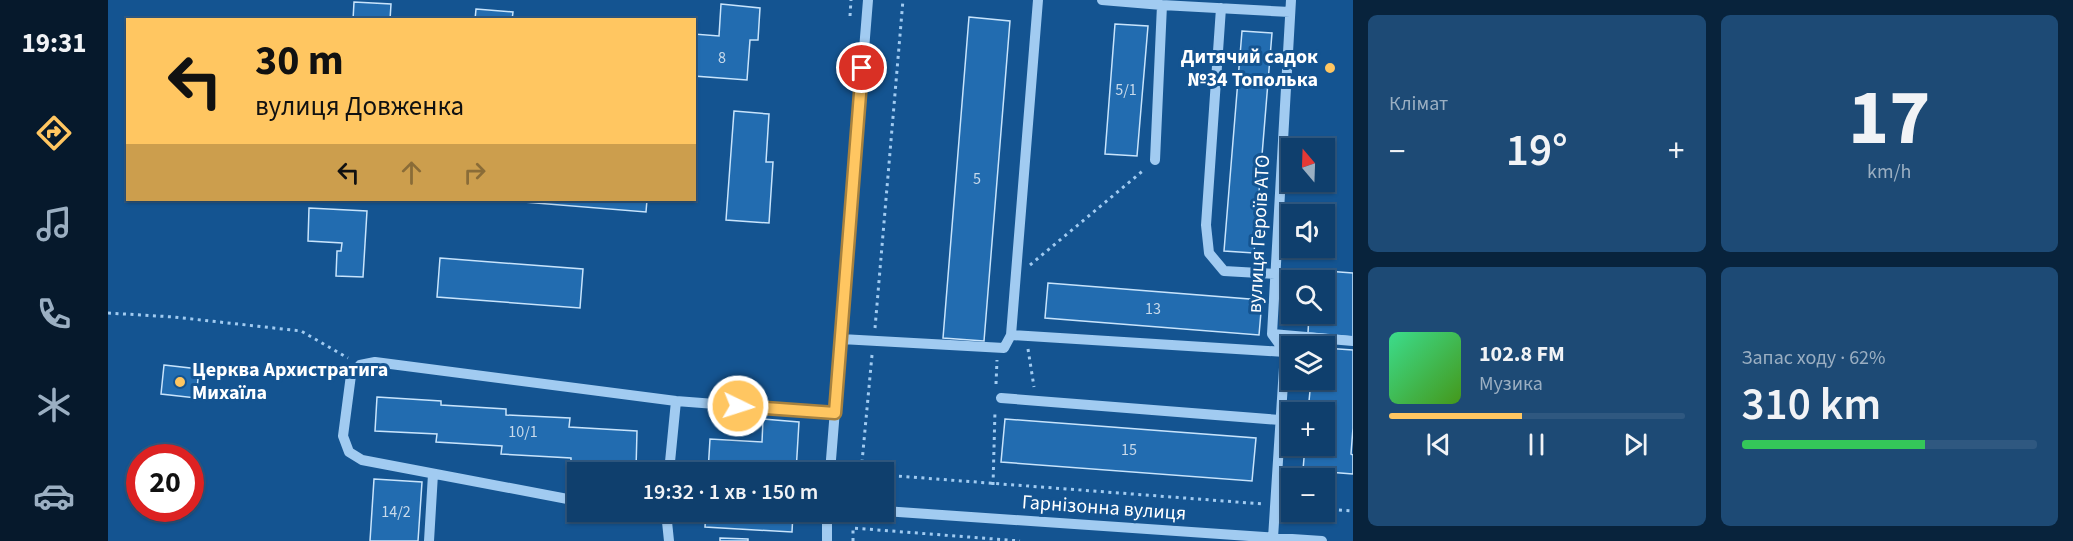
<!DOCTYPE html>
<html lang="uk">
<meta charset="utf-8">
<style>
:root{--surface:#0f3f6d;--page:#1d4a75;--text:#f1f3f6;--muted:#9bafc2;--line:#2f5880;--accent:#ffc661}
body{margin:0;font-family:"Source Sans 3",sans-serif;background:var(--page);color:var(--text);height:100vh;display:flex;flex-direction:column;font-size:22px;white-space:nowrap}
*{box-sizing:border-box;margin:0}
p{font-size:20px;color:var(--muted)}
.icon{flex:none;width:33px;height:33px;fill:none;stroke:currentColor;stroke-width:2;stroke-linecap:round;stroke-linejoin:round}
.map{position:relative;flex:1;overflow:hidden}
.panel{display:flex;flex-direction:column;gap:15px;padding:15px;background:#08233c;width:720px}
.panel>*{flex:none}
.top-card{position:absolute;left:18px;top:18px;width:570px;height:183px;border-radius:0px;box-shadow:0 2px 4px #0004,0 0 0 2px var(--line);background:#ffc661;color:#111;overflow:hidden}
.needle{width:39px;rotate:341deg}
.fabs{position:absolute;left:1173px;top:138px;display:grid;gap:12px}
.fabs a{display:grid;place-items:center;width:54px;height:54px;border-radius:0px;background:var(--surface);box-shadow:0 2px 4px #0004,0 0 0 2px var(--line);font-size:30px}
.speed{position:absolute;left:18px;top:444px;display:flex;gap:12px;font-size:30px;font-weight:700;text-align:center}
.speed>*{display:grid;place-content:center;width:78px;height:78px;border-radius:50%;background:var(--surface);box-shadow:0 2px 4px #0004,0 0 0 2px var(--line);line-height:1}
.speed .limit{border:9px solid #d22;background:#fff;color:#111}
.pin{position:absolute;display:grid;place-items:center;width:51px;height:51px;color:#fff;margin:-26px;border:3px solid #fff;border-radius:50%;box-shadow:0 2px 6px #0007}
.me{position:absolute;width:66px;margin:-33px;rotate:94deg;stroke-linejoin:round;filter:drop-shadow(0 0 4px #0008)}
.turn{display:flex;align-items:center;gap:21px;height:126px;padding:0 30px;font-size:27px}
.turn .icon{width:78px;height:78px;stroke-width:2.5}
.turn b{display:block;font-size:42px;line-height:51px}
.lanes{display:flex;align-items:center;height:57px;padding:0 30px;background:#0003;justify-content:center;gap:30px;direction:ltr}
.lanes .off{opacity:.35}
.big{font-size:45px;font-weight:600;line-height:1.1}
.panel .tile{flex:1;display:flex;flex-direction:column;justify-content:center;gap:9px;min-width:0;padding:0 21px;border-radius:9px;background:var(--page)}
.panel .dial{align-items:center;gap:0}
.dial b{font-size:78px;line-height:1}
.song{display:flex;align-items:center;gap:18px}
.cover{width:72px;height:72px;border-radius:9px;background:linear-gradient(135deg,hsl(150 70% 55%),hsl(100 70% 35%))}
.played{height:6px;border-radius:3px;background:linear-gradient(90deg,var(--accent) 45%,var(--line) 45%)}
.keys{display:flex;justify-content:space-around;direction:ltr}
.heat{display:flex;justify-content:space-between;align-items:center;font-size:33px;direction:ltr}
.charge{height:9px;border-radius:4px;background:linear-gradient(90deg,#34c759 62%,var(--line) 0)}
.panel .tiles{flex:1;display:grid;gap:15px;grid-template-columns:repeat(2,1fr)}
.trip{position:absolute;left:459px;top:462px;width:327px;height:60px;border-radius:0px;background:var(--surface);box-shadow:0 2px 4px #0004,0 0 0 2px var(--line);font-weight:600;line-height:60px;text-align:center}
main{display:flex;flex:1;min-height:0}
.tab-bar{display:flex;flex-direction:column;width:108px;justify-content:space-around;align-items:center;background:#06192c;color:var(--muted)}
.tab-bar .icon{width:42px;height:42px}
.tab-bar .active{color:var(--accent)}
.tab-bar b{font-size:27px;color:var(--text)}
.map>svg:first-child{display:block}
.building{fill:#226cb0;stroke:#c8e4fc;stroke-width:1.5}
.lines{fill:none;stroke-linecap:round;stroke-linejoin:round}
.path{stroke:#a1cbf1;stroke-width:3;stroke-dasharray:3 4.5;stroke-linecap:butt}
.minor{stroke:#a1cbf1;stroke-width:10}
.route-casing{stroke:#a6813f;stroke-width:15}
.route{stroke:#ffc661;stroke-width:10}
.poi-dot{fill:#ffc661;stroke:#145491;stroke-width:2}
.labels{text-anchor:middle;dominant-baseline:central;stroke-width:6;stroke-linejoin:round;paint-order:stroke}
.number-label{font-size:16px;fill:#c8daeb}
.poi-label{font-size:20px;font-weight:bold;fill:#fff;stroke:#145491;text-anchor:end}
.street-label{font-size:20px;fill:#fff;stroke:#145491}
</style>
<main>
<nav class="tab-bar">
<b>19:31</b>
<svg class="icon active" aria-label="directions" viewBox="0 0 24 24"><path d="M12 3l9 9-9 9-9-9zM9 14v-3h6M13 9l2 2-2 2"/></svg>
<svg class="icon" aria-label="music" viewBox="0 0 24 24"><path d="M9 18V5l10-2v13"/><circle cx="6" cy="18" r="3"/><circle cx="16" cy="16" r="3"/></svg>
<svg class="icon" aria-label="phone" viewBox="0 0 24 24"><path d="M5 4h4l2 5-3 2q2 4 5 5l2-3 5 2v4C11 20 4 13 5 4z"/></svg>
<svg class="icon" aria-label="climate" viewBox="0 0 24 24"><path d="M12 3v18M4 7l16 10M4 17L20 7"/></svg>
<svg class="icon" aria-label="car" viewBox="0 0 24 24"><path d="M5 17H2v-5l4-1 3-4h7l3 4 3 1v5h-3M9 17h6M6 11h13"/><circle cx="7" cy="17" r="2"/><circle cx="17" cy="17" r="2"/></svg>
</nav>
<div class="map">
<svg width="1245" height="541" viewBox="0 0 1245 541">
<rect width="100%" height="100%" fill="#145491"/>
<path class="building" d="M246 2 283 4 282 20H245Z
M613 4 652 8 650 40H642L639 80 586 76V34L611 36Z
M368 9 405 12 404 20H367Z
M861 17 902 21 876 341 835 338Z
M1007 24 1040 26 1029 156 997 154Z
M1134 31 1164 33 1146 253 1116 251Z
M626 111 661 114 658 162H665L661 223 618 220Z
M390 200H539L538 212Z
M201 208 259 211 255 277 228 276 229 251H233L234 243 200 241Z
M332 258 475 269 472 308 329 297Z
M1205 270 1245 273V337L1200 333 1201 314H1216V280H1204Z
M940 283 1154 300 1151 335 937 318Z
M1216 348 1245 350V428L1243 454 1245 455V474L1195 470 1197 446H1216V412H1200L1203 380H1216Z
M56 365 91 369 88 398 53 394Z
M269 397 333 401V405L398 409V415L462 418 461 427 529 431 528 470 463 467V458L393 454 394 446 328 442 329 434 267 431Z
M655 419 691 422 688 472H600L602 439 654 442Z
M897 419 1148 438 1144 481 893 462Z
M266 479 314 482 310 541H262Z
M598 512H685L684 532 597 527Z
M612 538 640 539V541H612Z"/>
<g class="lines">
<path class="path" d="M742 16 743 0
M922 265 1037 169
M0 313 66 317 193 331 240 358
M767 328 795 0
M920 349 926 387
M764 355 754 462 771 472
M888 384 889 360
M776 475 1155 504
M885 485 887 411
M1216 509 1245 511
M745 541V528L912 541"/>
<path class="minor" d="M994 0 1054 5 1182 12
M1113 8 1098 225 1101 253 1116 271 1167 274
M1047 160 1054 5
M1164 334 1245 341
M903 335 930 0
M733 339 896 348 903 335 1177 352
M893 398 1172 420
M561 472 568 401
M722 472 760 0
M470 501 254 460 241 452 235 436 243 375 252 365 267 362 568 401 727 413
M776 511 1214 541
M523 512 557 518
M558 512 561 541
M1165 538 1177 352 1164 334 1183 0
M321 541 325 474
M719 541V512"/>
</g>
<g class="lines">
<defs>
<path id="route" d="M630 406 727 413 754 68"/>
</defs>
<use href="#route" class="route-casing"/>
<use href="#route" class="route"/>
</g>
<g class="poi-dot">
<circle cx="1222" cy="68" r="6"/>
<circle cx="72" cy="382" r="6"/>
</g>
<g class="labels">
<g class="number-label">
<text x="614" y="58">8</text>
<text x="1018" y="90">5/1</text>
<text x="869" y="179">5</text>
<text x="1045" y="309">13</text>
<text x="415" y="432">10/1</text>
<text x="1021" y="450">15</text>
<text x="288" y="512">14/2</text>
</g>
<g class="poi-label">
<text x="1210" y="57">Дитячий садок<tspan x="1210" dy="23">№34 Тополька</tspan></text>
<text x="84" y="370" text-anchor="start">Церква Архистратига<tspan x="84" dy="23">Михаїла</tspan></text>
</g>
<g class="street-label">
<text transform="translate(1151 234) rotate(-87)">вулиця Героїв АТО</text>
<text transform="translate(996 508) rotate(4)">Гарнізонна вулиця</text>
</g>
</g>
</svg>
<div class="fabs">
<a><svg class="needle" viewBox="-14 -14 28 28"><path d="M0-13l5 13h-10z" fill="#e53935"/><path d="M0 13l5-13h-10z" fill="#9bafc2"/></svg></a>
<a><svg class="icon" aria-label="sound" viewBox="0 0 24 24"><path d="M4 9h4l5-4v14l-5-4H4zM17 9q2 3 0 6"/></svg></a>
<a><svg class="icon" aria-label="search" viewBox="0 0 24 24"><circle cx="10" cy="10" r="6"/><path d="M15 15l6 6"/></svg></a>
<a><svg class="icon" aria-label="layers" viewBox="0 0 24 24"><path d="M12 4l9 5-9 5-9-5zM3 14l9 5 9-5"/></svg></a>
<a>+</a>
<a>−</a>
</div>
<div class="speed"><div class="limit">20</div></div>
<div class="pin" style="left:754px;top:68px;background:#d93025"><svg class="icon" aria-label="arrive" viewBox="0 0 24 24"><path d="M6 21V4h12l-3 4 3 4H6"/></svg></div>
<svg class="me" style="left:630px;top:406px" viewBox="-20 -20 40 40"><circle r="17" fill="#ffc661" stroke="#fff" stroke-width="3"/><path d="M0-11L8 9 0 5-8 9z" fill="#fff"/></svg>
<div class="trip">19:32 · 1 хв · 150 m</div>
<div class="top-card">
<div class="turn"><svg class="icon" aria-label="left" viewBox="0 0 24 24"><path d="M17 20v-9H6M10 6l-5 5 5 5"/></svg><div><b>30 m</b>вулиця Довженка</div></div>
<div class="lanes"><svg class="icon" aria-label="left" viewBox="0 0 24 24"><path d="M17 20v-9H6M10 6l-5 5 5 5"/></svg><svg class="icon off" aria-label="ahead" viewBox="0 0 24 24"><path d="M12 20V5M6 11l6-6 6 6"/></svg><svg class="icon off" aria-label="right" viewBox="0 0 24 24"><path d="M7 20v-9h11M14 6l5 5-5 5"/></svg></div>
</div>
</div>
<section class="panel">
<div class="tiles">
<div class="tile"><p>Клімат</p>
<div class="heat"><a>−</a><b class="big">19°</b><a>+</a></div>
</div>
<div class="tile dial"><b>17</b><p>km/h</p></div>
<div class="tile">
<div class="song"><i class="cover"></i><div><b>102.8 FM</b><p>Музика</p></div></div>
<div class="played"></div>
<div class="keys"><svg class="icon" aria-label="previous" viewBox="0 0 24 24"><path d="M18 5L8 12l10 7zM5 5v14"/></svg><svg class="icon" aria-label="pause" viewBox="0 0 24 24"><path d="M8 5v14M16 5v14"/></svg><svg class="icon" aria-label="next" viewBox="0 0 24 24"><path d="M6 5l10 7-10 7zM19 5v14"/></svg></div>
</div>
<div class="tile"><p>Запас ходу · 62%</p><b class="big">310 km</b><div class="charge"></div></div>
</div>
</section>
</main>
